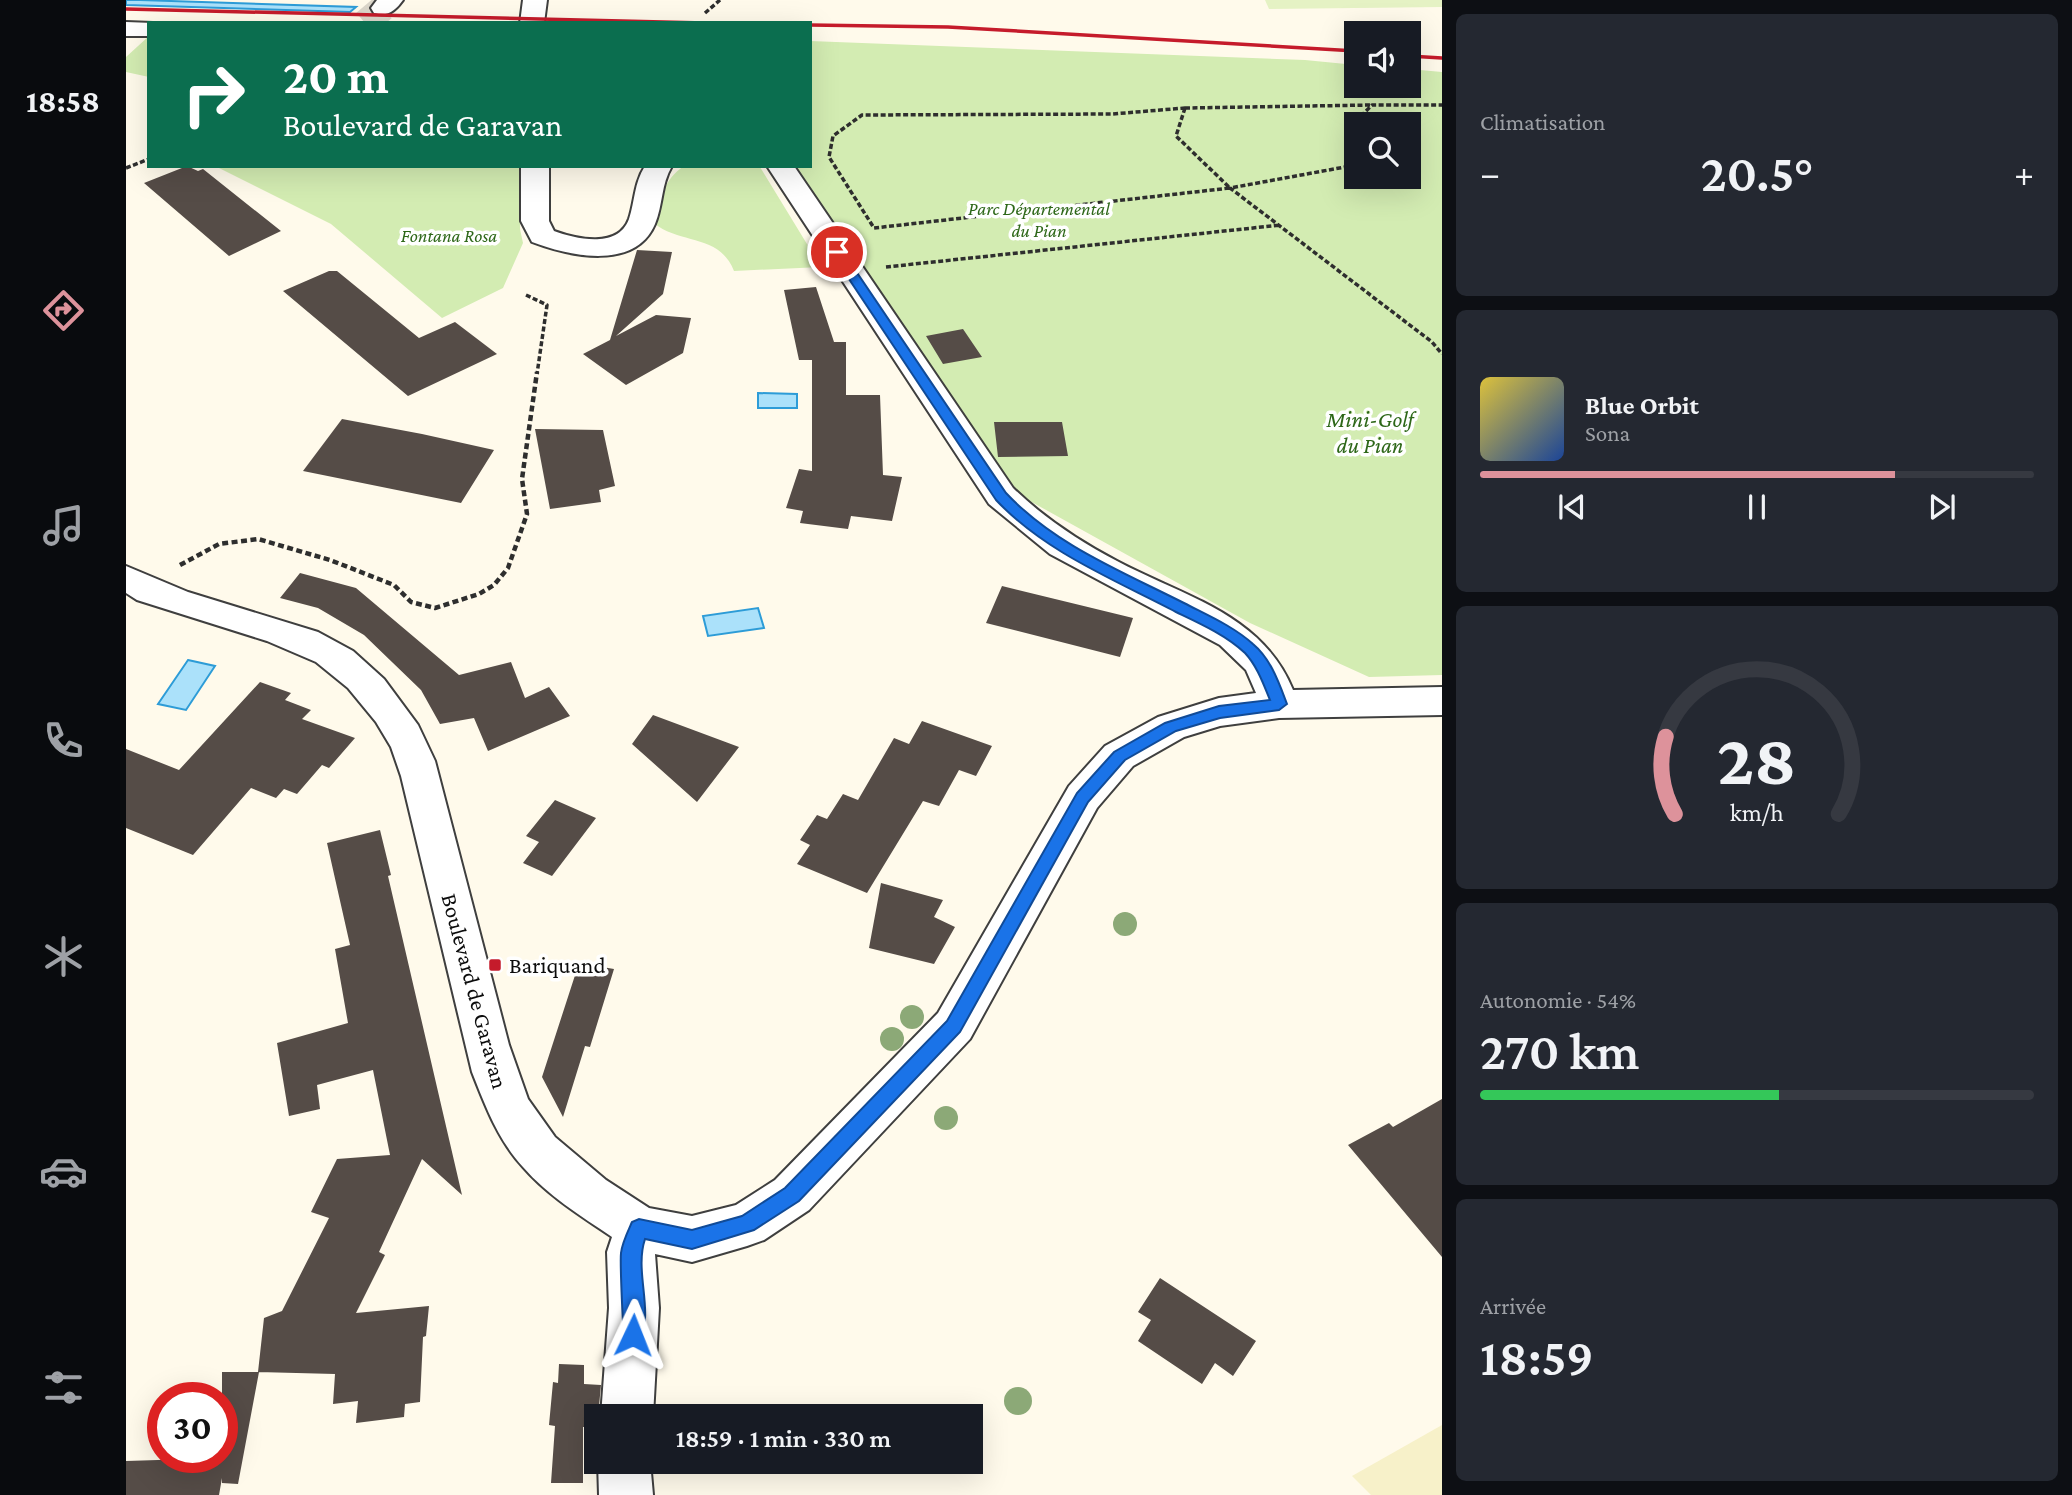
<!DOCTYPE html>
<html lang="fr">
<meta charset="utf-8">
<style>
:root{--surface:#171b24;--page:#242831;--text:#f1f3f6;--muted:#9ea1a6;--line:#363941;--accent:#dd929b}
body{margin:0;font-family:"Crimson Pro",serif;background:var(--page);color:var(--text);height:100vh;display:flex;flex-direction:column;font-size:26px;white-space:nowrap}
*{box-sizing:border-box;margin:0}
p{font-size:23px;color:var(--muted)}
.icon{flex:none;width:38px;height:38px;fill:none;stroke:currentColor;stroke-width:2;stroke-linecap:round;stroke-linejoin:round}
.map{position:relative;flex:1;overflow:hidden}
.side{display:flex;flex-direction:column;gap:14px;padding:14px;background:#0d0f14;width:630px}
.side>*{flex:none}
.banner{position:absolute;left:21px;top:21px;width:665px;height:147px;border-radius:0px;box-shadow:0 7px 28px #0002;background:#0b6e4f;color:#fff;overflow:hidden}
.tools{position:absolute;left:1218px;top:21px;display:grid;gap:14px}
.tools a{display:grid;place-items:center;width:77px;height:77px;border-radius:0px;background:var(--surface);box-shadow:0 7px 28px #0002;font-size:35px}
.speed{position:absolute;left:21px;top:1382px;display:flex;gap:14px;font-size:35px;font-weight:700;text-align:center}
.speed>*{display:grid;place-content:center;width:91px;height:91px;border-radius:50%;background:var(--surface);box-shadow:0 7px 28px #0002;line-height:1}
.speed .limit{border:10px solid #d22;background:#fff;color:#111}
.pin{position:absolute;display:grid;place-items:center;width:60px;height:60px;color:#fff;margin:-30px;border:4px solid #fff;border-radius:50%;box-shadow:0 2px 7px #0007}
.me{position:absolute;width:77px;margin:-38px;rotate:2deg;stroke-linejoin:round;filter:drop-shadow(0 0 5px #0008)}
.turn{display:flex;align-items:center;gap:24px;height:147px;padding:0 21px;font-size:32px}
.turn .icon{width:91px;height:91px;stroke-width:2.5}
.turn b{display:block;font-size:49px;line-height:60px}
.big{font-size:52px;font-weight:600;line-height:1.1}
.side .widget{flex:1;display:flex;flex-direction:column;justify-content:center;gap:10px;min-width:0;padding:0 24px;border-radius:10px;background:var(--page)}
.side .dial{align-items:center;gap:0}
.dial svg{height:182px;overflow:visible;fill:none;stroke:var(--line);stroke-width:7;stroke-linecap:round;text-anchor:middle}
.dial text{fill:var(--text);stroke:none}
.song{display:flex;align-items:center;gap:21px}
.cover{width:84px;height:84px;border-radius:10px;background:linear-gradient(135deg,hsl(50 70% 55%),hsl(220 70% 35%))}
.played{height:7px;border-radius:4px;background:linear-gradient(90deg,var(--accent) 75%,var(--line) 75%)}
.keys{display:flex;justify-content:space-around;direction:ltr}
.heat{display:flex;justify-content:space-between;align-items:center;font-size:38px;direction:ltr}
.charge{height:10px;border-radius:5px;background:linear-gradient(90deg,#34c759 54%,var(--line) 0)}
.trip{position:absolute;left:458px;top:1404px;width:399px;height:70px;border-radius:0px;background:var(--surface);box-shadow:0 7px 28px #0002;font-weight:600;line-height:70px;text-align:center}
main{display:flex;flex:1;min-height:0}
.tabs{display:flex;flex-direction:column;width:126px;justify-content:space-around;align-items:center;background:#090b0e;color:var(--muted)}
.tabs .icon{width:49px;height:49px}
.tabs .on{color:var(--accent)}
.tabs b{font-size:32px;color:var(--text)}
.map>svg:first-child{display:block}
.farmland{fill:#f7f1c9}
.green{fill:#d3ecb2;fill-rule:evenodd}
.pitch{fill:#e5f2c4}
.water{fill:#abe1fa;stroke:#2d9cd7;stroke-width:2}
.building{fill:#554c47}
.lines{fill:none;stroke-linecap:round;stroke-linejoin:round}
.minor-tunnel{stroke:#dbd6ca;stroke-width:27;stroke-dasharray:27 14;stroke-linecap:butt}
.minor-casing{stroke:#3f3f3f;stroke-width:4}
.path-far1{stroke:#2e2e2e;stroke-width:3.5;stroke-dasharray:5 2.5;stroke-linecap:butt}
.path{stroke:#2e2e2e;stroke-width:4.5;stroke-dasharray:6 3.5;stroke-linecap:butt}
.minor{fill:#fff;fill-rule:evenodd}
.rail{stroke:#c51b2b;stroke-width:3.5}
.tree{fill:#8ca977}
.route{fill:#1a73e8;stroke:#114b97;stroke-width:2}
.poi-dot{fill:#c51b2b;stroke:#fff;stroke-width:2.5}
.labels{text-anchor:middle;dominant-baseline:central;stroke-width:7;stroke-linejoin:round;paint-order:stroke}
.far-park-label{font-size:19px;font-style:italic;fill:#2d6718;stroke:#fff}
.park-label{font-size:23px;font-style:italic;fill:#2d6718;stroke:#fff}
.poi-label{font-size:23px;fill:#0c0c0c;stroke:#fff;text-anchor:start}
.street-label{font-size:23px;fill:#0c0c0c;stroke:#fff}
</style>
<main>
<nav class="tabs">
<b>18:58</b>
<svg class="icon on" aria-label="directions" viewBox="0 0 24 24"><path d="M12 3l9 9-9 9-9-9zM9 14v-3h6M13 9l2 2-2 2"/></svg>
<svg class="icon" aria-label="music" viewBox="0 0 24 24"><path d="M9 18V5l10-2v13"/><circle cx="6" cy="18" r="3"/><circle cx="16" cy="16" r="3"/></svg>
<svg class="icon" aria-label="phone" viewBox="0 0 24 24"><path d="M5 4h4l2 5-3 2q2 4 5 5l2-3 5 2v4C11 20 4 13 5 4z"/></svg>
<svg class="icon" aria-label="climate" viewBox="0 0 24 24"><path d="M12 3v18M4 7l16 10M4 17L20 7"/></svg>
<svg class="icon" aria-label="car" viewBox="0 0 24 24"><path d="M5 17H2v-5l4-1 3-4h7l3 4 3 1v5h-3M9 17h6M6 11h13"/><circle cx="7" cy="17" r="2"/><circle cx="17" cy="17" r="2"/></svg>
<svg class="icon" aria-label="filters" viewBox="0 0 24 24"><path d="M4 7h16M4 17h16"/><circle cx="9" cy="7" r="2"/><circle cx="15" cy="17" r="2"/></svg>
</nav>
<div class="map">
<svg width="1316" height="1495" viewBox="0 0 1316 1495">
<rect width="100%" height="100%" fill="#fffaeb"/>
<path class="farmland" d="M1316 1425V1495H1245L1226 1476Z"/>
<path class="green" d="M23 36V77L0 72V57Z
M684 41 1179 60 1230 65V86H1283V69L1316 72V675L1243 677 1124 623 893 495 823 397 670 166H684ZM1230 124H1283V177H1230Z
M89 166H395L394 229 397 243 377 288 316 318 205 224Z
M558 166 634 167 695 267 608 271C593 233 554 245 528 223 534 200 537 180 558 166Z"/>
<path class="pitch" d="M1139 0H1316V7L1143 9Z"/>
<path class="water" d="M0 0H14L230 7 224 12 0 5Z
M632 393 671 394V408H632Z
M632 608 638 628 582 636 577 616Z
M62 660 89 666 60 710 32 704Z"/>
<path class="building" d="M61 166 72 171 77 169 155 231 103 256 18 183Z
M511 250 546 252 537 294 490 336 530 315 565 318 557 353 500 385 457 354 484 340Z
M203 271H211L293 338 329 322 371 354 282 396 157 291Z
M690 287 708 342H720V395H754L757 475 776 477 766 521 725 516 722 529 674 523 677 511 660 508 673 469 686 471V360H673L658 290Z
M837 329 856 357 817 364 800 336Z
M216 419 296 434 368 450 335 503 177 471Z
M868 422H936L942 456 872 457Z
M409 429 477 430 489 486 473 490 475 502 424 509Z
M174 573 230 588 333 675 385 662 399 698 423 687 444 716 362 751 348 718 314 724 295 690 238 635 192 608 154 598Z
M876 586 1007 618 994 657 860 623Z
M134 682 165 693 159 700 185 710 176 719 229 738 203 768 196 765 171 794 158 789 150 798 125 788 67 855 0 828V749L53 770Z
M527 715 613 747 571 802 506 744Z
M796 721 866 746 850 776 833 770 813 806 797 801 741 893 671 864 684 845 674 840 691 815 701 819 717 794 732 800 768 738 783 744Z
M429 800 470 818 426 876 397 863 413 842 400 836Z
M254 830 265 875 262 876 336 1195 296 1159 253 1252 259 1255 230 1313 303 1306 300 1336 297 1337 294 1402 279 1404 278 1417 230 1423 232 1401 207 1404 209 1374 132 1372 138 1318 156 1311 203 1218 185 1212 211 1159 264 1155 247 1070 191 1085 194 1109 163 1116 151 1043 222 1023 209 949 224 945 201 843Z
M755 883 817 900 808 917 829 927 808 964 743 948Z
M453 963 488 969 464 1047 459 1046 437 1117 416 1077Z
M1316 1099V1257L1222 1145 1263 1123 1267 1127Z
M1034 1278 1130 1341 1107 1376 1089 1363 1076 1384 1012 1341 1025 1320 1012 1312Z
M433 1364 458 1365V1384L475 1385 471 1427H457V1483H425L429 1426 423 1425 427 1382 432 1383Z
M96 1372H133L112 1484 96 1483V1478L93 1495H0V1461L96 1458Z"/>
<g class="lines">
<path class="minor-tunnel" d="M239 23 257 8"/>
<defs>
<path id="minor" d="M251 0H277C269 11 262 17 248 13L245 8Z
M397 0H421L418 23H394Z
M0 22 27 23H23V36H0Z
M395 166H423V221L428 231C450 239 492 249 503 219 509 201 508 183 519 166H546C535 184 537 205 529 224 509 271 443 256 406 242L395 221Z
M641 166H668L887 488C918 518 953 541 991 561 1059 597 1136 614 1167 690L1316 687V715L1153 718 1094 726 1058 737 1007 766 971 808 844 1039 683 1210 638 1240 621 1246 566 1262 529 1254 533 1308 527 1416H475L483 1308 481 1252 486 1237C455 1216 421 1195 397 1167 372 1140 359 1105 346 1072L275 776 265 747 250 722 222 688 190 662 141 641 11 600 0 593V566L62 592 192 632 227 651 258 679 292 725 309 761 383 1045 402 1099 429 1137 480 1180 523 1208 566 1216 610 1205 649 1180 812 1013 943 786 979 746 1032 717 1093 698 1130 693 1120 670 1094 645 924 554 863 504Z
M472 1461H524L527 1495H473Z"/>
</defs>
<use href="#minor" class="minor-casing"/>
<path class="path-far1" d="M579 13 594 0
M1059 108 1050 136 1104 188 748 228 703 157 707 136 736 115 986 114Z
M1059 108 1246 105
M1238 124 1236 115 1246 105H1316
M1230 165 1104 188 1306 342 1316 354
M0 168 23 159
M760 267 1155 225
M400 295 421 305 411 374"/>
<path class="path" d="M54 565 93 544 132 539 204 560 268 585 285 602 309 608 353 594 368 585 382 568 401 514 396 479 411 372"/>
<use href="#minor" class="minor"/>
<path class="rail" d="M0 9 579 23
M684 25 822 27 1230 51
M1283 56 1316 58"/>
</g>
<g class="tree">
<circle cx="999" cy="924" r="12"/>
<circle cx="786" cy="1017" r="12"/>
<circle cx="766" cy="1039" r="12"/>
<circle cx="820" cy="1118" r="12"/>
<circle cx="892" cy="1401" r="14"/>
</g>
<path class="route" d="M707 249H715L880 493C929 545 995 571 1058 603 1081 615 1107 626 1127 644 1145 659 1153 683 1161 704L1153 710 1094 718 1050 731 999 760 962 802 834 1032 673 1201 628 1230 566 1249 519 1239C508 1272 528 1309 514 1342L507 1345 499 1342C497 1338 494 1262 495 1253 496 1243 502 1231 506 1222L513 1219 566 1230 616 1216 659 1188 821 1021 951 793 988 752 1039 723 1093 706 1144 700C1137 683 1131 666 1119 653 1100 635 1073 623 1050 612 987 579 919 552 870 500L705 252Z"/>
<rect class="poi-dot" x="362" y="958" width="14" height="14" rx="3.5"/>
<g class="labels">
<g class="far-park-label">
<text x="913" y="208">Parc Départemental<tspan x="913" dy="22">du Pian</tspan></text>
<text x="323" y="235">Fontana Rosa</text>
</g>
<g class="park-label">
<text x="1244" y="419">Mini-Golf<tspan x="1244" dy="26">du Pian</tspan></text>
</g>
<g class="poi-label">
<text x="383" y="965">Bariquand</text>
</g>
<g class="street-label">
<text transform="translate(349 991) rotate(75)">Boulevard de Garavan</text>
</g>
</g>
</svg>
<div class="tools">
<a><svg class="icon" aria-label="sound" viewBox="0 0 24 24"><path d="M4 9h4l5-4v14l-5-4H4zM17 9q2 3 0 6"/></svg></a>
<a><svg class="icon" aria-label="search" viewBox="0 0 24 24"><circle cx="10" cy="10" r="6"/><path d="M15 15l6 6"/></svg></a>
</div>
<div class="speed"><div class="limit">30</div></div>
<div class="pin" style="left:711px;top:252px;background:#d93025"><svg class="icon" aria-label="arrive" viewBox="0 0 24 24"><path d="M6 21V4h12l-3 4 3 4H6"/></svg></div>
<svg class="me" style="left:507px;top:1335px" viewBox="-20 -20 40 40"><path d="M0-17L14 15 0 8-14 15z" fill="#1a73e8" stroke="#fff" stroke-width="4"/></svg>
<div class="trip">18:59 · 1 min · 330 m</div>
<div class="banner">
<div class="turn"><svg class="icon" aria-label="right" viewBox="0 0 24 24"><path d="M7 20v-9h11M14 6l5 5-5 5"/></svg><div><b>20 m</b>Boulevard de Garavan</div></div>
</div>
</div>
<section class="side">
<div class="widget"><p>Climatisation</p>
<div class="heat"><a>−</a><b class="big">20.5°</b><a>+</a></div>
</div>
<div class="widget">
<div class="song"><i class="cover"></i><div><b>Blue Orbit</b><p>Sona</p></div></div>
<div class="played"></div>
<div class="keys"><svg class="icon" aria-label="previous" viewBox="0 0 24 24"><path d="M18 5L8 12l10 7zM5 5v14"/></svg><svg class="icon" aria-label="pause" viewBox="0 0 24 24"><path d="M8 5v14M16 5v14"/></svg><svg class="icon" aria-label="next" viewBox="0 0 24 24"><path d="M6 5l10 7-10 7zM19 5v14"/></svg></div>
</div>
<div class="widget dial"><svg viewBox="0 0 100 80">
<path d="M14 69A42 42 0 1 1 86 69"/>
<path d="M14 69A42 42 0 0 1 10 35" stroke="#dd929b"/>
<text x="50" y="56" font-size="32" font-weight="700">28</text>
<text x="50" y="72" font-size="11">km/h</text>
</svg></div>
<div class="widget"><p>Autonomie · 54%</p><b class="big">270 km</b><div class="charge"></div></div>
<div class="widget"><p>Arrivée</p><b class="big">18:59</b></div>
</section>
</main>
